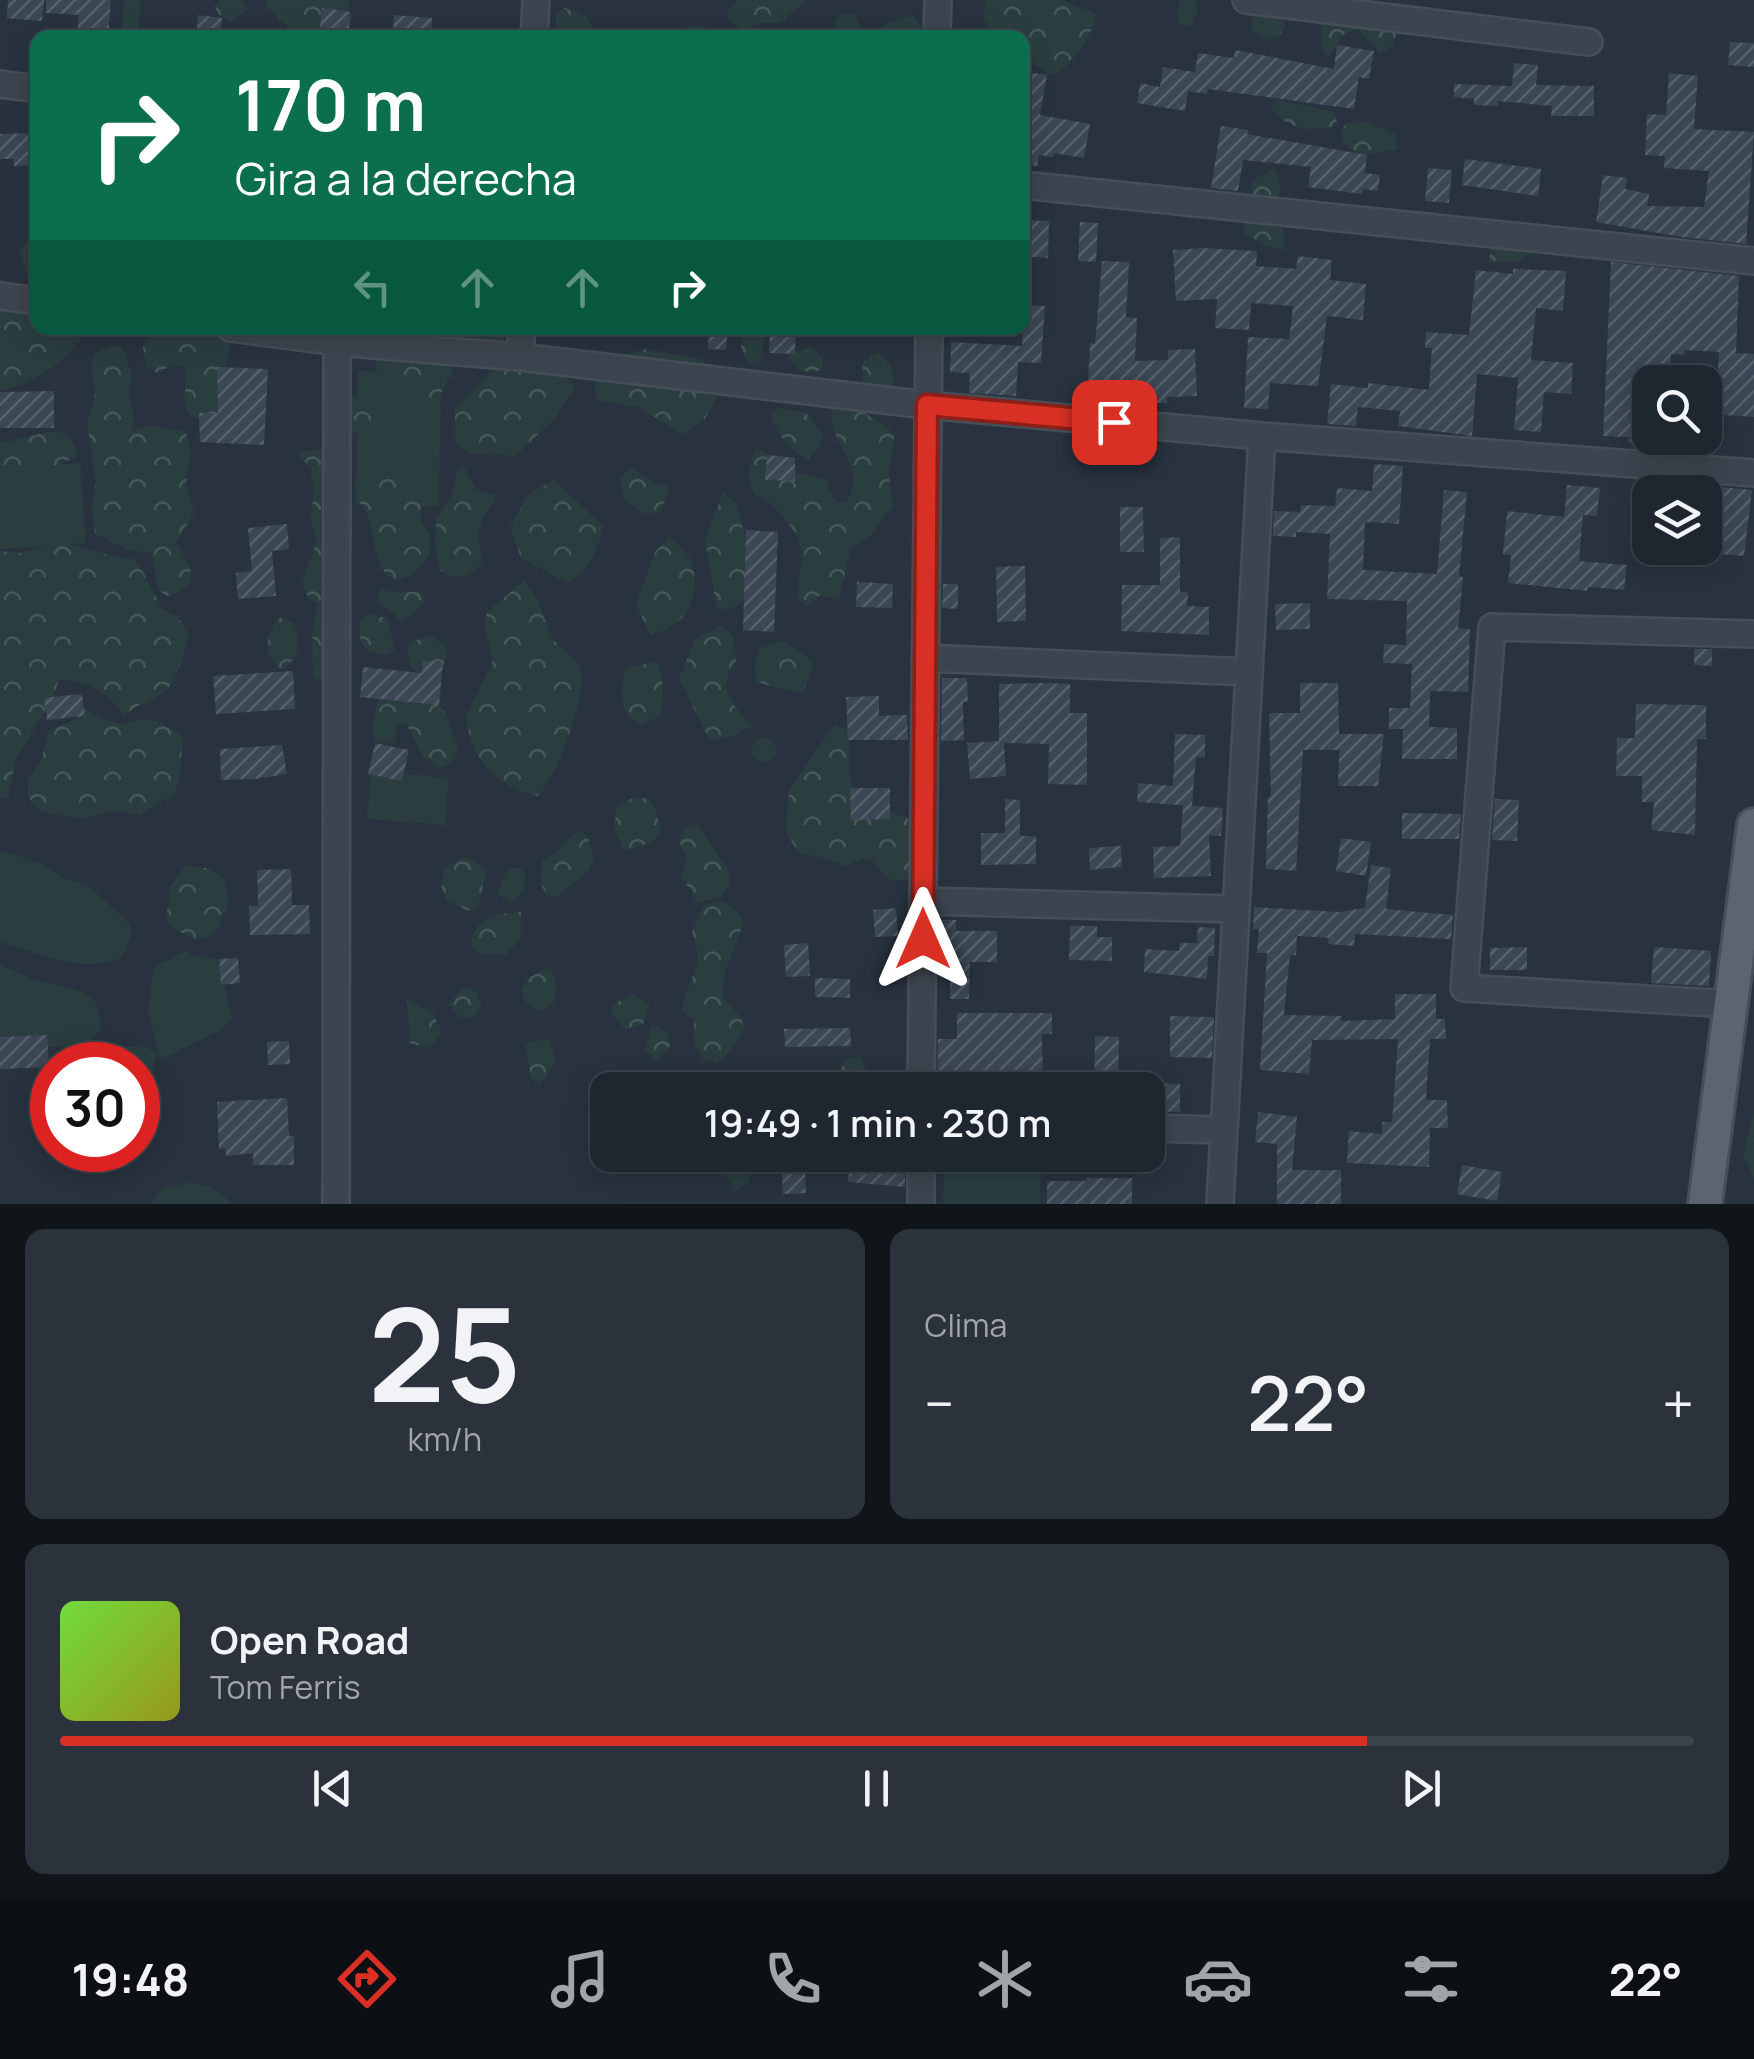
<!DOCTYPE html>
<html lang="es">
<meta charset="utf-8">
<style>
:root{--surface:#1e262f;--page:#2b323b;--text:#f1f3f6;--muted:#a1a5aa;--line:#3c434b;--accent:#d93025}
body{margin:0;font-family:Manrope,sans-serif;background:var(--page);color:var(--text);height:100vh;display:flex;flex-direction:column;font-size:38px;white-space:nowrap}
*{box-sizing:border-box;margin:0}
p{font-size:32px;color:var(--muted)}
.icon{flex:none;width:55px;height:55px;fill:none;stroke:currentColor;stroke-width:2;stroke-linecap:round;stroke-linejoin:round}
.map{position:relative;height:1204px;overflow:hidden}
.side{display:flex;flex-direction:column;gap:25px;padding:25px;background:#10151a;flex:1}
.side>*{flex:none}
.guide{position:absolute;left:30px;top:30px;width:1000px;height:305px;border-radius:20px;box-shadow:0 5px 25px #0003,0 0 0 2px var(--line);background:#0b6e4f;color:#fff;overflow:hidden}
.tools{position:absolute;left:1632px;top:365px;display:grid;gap:20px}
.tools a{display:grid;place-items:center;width:90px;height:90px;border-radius:20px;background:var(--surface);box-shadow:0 5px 25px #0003,0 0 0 2px var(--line);font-size:50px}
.speed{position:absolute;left:30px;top:1042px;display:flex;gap:20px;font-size:50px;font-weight:700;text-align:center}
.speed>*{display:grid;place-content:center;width:130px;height:130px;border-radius:50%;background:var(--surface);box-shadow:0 5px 25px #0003,0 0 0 2px var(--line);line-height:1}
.speed .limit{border:15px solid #d22;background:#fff;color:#111}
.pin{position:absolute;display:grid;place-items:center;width:85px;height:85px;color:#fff;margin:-42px;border-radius:20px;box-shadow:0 5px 15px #0006}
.me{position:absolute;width:110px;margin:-55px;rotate:0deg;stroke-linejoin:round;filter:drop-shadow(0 0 8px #0008)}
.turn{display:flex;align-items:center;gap:35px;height:210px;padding:0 40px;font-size:45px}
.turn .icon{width:130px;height:130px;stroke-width:2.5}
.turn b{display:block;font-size:70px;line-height:85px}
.lanes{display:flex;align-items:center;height:95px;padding:0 40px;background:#0003;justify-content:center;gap:50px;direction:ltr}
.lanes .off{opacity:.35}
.big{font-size:75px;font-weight:600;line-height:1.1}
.side .widget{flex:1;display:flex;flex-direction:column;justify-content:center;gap:15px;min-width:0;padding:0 35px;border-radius:20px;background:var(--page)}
.side .dial{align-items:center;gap:0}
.dial b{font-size:130px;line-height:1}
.song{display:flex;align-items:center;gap:30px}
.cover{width:120px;height:120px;border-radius:15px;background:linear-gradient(135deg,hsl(100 70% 55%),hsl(60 70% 35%))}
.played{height:10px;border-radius:5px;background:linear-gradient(90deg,var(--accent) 80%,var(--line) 80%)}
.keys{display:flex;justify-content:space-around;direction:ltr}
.heat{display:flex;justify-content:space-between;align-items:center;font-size:55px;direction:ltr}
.side .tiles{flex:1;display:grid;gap:25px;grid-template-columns:1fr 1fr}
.widget:last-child{grid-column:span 2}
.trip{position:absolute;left:590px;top:1072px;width:575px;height:100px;border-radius:20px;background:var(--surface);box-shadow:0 5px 25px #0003,0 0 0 2px var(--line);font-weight:600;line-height:100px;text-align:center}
.dock{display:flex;height:160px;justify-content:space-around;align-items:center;background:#0c0f13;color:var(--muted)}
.dock .icon{width:70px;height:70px}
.dock .current{color:var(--accent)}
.dock b{font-size:45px;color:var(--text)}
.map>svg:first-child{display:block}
.grass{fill:#2a3e40}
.forest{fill:url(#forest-crowns)}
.building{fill:url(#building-hatch)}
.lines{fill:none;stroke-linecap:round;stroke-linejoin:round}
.minor-casing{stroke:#464e58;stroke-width:30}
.major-casing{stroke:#464e58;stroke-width:38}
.minor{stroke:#3c454f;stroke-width:25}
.major{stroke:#5b646f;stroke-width:32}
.route-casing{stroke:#8d1f18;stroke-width:25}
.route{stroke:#d93025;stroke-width:18}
</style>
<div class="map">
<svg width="1754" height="1204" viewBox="0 0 1754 1204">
<defs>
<pattern id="forest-crowns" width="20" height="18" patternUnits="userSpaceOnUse" patternTransform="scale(2.5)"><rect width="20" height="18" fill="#2a3e40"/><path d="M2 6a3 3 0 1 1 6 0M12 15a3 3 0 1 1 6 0" fill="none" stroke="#47585a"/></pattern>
<pattern id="building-hatch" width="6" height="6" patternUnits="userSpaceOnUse" patternTransform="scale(2.5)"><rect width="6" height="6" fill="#3b4754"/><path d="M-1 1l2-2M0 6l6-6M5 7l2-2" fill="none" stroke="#55606b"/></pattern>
</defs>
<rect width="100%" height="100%" fill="#28333f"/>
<path class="grass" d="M358 371 441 372 439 507 356 505Z
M80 463 86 543 0 549V468Z
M371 771 449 778 445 825 367 819Z
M4 851 43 864 62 877 90 887 130 924 131 936 122 957C82 975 40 954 0 942V852Z
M186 951 194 956 218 959 232 1018 221 1030 160 1060 148 1010 154 967Z
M0 965 34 980 76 989 96 1002 102 1028 85 1047C56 1048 29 1043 0 1049Z
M944 1155H1041L1040 1204H943Z
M187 1183 211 1186 233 1204H151L162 1189Z"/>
<path class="forest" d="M124 0H141L137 37H121Z
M220 0H242L248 8 231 22 219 15 215 7Z
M267 0H348L350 9 336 37C304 37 284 31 265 2Z
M737 0H807L780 23H758L745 31 728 19 727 13Z
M985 0H1061L1097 14C1092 35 1073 66 1052 75L1023 59 1022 38 992 37 984 19Z
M1180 0H1195L1198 10 1191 26 1180 25 1177 16Z
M1305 5 1398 28 1393 45 1380 54 1358 29 1345 33 1328 57 1321 45V27Z
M565 8 586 16 595 31 593 37H556V14Z
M1276 9 1285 25 1280 35 1269 40 1251 30 1254 10Z
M842 14H853L862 28 852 37H840L834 22Z
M913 15 928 37 872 38 886 24Z
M701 26 726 30 734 37H671L683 27Z
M1278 100 1335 112 1337 122 1332 127C1305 130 1291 130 1272 110L1273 103Z
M1365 122 1395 134 1397 150 1357 155 1343 143 1341 130 1347 123Z
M1275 168C1281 184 1284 190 1272 203H1254L1251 185 1259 176Z
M1270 215 1283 229 1285 251 1267 246 1245 234 1244 222 1252 217Z
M36 229 38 230 37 283 27 276 20 250Z
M1520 236 1531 251C1520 268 1506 259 1489 262L1491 242Z
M0 300 37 307 38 328H113L115 331 85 333C66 364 34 381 0 391Z
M154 328C179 328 212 324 231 342L223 374 228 389 217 418 209 423C171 414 190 393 185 366L172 364 158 374 146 365 143 347Z
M393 328C408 326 419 334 435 331L453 354 452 373 437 400 423 396 410 384C382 390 377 377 374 352Z
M462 328H510L509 334 502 341 472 339Z
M743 328H786V344L767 329 759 363 749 364 741 348Z
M109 346H122L132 376 128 394 134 416 132 431 152 426 186 432 191 453 186 484 194 513 176 543C191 569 205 585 167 596L158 590 152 552 129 551 95 534 92 509 96 482 87 423 95 398 92 367 95 354Z
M810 347 823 358 822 369 816 372 800 371 788 356Z
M645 349 702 359 721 389 704 420 683 434 637 407 597 400 593 373 614 358Z
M877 352C890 360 892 370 895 385L891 392 874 393 864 385 862 364Z
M543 353 575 387 551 422 515 456 470 453 455 444V408L493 370Z
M352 396 368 397 375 428 368 434 353 433 340 399Z
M834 402 857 408 888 428 894 437 889 475 893 505 871 535 851 548 839 598 819 596 807 607 798 598C798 557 813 551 782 516 774 507 770 499 757 497 746 480 747 469 756 450L763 451 786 470 827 480 828 489 837 502H846C872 466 819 439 834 402Z
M780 408 806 413 823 434 819 448 808 459C787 449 778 434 770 413Z
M52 431 68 434 77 449 75 458 17 479 0 481V444Z
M1630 431 1650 438H1691L1682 459C1660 461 1642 455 1627 440Z
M336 446 337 678 318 680 314 677C311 652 312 627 318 603L309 599 302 584 317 540 310 518 314 495 311 469 297 453Z
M464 467 476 489 496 495C493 506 483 515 480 526 473 554 501 564 455 578L440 570 435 544 436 518 452 495 458 468Z
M631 467 655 483 670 485 661 512 643 513 623 499 620 478Z
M393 476 420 492 421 522 430 536 429 554 414 574 395 581C373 567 376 541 369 519 364 502 354 504 355 481Z
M554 480 603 526C598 552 589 568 568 583L521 558 510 527 528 495Z
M723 493 736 502 746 542 754 593 734 607 717 610 705 540Z
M669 537C676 544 688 553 691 561 703 595 685 630 650 634L636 605 655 552Z
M61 543C88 547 105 557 133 559L142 570 162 609 177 616 189 635C183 654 178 684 160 695 144 705 138 702 124 717 113 694 84 679 59 680L53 697 16 759 8 796 0 798V551L19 553Z
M524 581C539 597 543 618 552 637 559 650 578 656 581 673 586 700 557 775 538 796 495 786 471 760 466 716L493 661 484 624 487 612Z
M381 588 399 593 420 591 425 600 413 615 401 621 389 609 376 603Z
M368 614 387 618 395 649 387 655 368 652 360 638V621Z
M279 617 294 623C300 642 301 660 281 670 261 652 265 636 279 617Z
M721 625 733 637 736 661C715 690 732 703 752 726L731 737 710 741 679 678 696 638Z
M430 635 446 647 447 656 442 669 425 678 409 666 408 648 411 642Z
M782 640 811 660 813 668 802 694 756 682 755 660 759 649Z
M657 661C664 682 665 696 659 717L640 725C617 713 621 691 625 669Z
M383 693 433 701 445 712 458 747 454 761 440 768 423 756 406 723H397L394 743 374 741C372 724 373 709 383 693Z
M84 707C96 717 112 725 129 723 139 722 136 719 145 719 159 720 171 730 183 736L180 775 175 793 140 815 112 811 84 819 40 811 28 797V780L42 758 48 731 85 715Z
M835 724 850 732C847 796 847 798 908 818L912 854 909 878C888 884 884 876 872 860L863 858 846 866 797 851 786 831 789 790Z
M752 750a12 12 0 1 1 24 0a12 12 0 1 1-24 0Z
M637 797 648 799 656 810 661 834 648 844 624 851 614 828 617 804Z
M698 825 729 872 730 883 720 898 697 902 682 877 687 858 679 841 686 826Z
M580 831 588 837 594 858 588 871 556 897 547 895 541 885 542 860C559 854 564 840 580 831Z
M465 857 487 868 478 907 469 911 447 901 441 887 445 867Z
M185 866 207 868 224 878 229 903 215 933 196 940 174 929 166 918 171 886Z
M515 867 525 872 524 891 511 903 497 894 507 870Z
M717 902C729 901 742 913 743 925L725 971 722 996C727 1003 741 1015 743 1023 747 1035 724 1059 715 1063L703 1059 694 1043V1020L682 1010C689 972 706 971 692 932L704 905Z
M521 912V938L506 954H480L471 947C472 917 497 914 521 912Z
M550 967 556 983 554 1002 541 1012 525 1001 521 990 530 977Z
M464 988 476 991 481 1006 474 1017 460 1018 449 1004Z
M634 994 649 1004 643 1024 626 1030 612 1015 613 1004Z
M407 1000 433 1013 442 1033 429 1048 410 1043Z
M652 1025C664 1028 669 1033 670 1046L662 1056 655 1059 644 1052Z
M549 1039 556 1062 540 1084 533 1081C527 1068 530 1057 524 1043Z
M142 1046 157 1053 147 1090 138 1099V1065H107L111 1048Z
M860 1056 869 1076 867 1090H829L845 1061Z
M1754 1112V1178L1743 1155Z
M715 1155H745L750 1181 735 1192Z"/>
<path class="building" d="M8 0H44L42 21 7 18Z
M46 0H111L108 38H77L79 15 46 13Z
M322 8 351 12 348 38H319Z
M198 15 222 18 220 38H196Z
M394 15 432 18 431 36 393 33Z
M1730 42 1754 43V67L1728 65Z
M1337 45 1374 51 1369 79 1359 77 1354 109 1208 89 1207 94 1188 91 1185 111 1137 103 1140 83 1160 87 1163 67 1195 72 1198 53 1234 58 1235 50 1334 69Z
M1514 63 1538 65 1536 85 1594 86V116H1551L1552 106 1498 101V106L1474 105V99L1454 97V84L1512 86Z
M1022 71 1047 75 1040 115 1090 124 1084 158 1054 153 1053 157 1039 155 1037 166 1022 164 1028 88H1022Z
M1669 73 1698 76 1694 129 1754 132 1746 244 1681 237 1596 222 1603 175 1627 178 1625 189 1649 194 1647 206 1704 207 1709 171 1664 168 1665 156 1645 155 1647 114 1666 115Z
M1221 126 1248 130 1247 134 1367 155 1365 173 1380 175 1378 191 1363 189 1362 194 1308 187 1311 167 1243 160 1238 191 1211 188Z
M38 133V165L14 166V159H0V134Z
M1465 159 1541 169 1538 196 1462 185Z
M1428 168 1452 170 1449 203 1425 201Z
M1025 220 1049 221 1048 258 1022 256V223Z
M1080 222 1098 223 1096 262 1078 261Z
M1202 248 1257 251 1256 266 1296 269 1298 256 1332 260 1330 280 1366 284 1363 320 1327 316 1318 386 1270 383 1268 409 1244 408 1248 337 1289 339 1293 306 1251 303 1249 330 1215 328 1217 299 1176 301 1173 250Z
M1102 261 1129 262 1126 317 1137 318 1135 361 1168 360V350L1195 349 1197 396 1167 397V403L1135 404 1134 383 1088 380 1090 343 1095 344Z
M1611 262 1739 276 1736 353 1754 354V417L1705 414V386L1717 387 1719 352 1685 350 1684 355 1671 354 1669 382H1650V438L1603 436Z
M1513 269 1566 271 1563 311 1536 308 1531 360 1573 363 1571 394 1544 392 1541 432 1514 430 1518 378 1477 374 1472 436 1398 426 1400 411 1358 407 1356 426 1327 424 1331 384 1368 388V383L1429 390 1432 348H1425L1426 332 1469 335 1476 270 1513 274Z
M1024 305 1045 306 1041 363 1018 362 1016 396 969 393 970 373 950 372 951 342 1022 346Z
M709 328H728L726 350 708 349Z
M770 328H796L795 354 769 353Z
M217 367 268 369 264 445 200 442 199 413H218Z
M54 391V428H0V392Z
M767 455 795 458V481L765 480Z
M1374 464 1403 466 1399 524 1365 522 1363 570 1437 574 1444 490 1467 492 1459 576 1463 577 1458 628 1470 629 1468 692 1430 691 1429 727 1457 728V759H1402L1403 729H1389V708H1410L1412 664 1383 663 1384 644 1406 645 1407 601 1327 599 1330 534 1296 532V537L1273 536 1274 511 1300 512 1301 505 1335 506 1337 488 1372 491Z
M1567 485 1600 488 1597 516 1583 515 1579 561 1627 565 1624 590 1588 587 1587 591 1508 583 1511 555 1503 554 1507 511 1564 517Z
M1720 487 1752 490 1744 556 1717 554 1718 539 1705 538V501L1719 502Z
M1120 507H1143L1144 552H1120Z
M287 524 289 549 272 551 276 596 238 599 236 573 252 571 248 528Z
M746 530 778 532 774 632 743 630Z
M1180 537V592H1188L1187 606 1209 607V635L1121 631 1122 585H1160V538Z
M1025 566 1026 621 997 622 996 567Z
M857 582 893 584 892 608 856 607Z
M943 584H958V609L942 608Z
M1310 603V629L1276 630 1275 604Z
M1694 649H1712V666L1694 665Z
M423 661 443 663 439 705 360 697 363 667 422 673Z
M293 671 295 709 216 714 213 676Z
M942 678H967L968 702H963L964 740 941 741Z
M1042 683 1070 684V713H1087V785L1048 784 1049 744 1004 743 1006 776 970 779 967 743 999 741V684Z
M1300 683H1338L1339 734H1384L1378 786H1338L1339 750H1303L1296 871 1266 869 1268 797H1271L1269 713H1300Z
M82 694 85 716 47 720 44 698Z
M879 696V716L907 715 908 740H848L846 697Z
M1636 704 1706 705V739H1697L1695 835 1651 830 1654 802H1642V776H1616L1617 738H1635Z
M1175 734 1205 735V758L1196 757 1192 806 1137 802 1138 783 1173 786Z
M375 743 409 750 402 781 368 774Z
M282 745 287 774 255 779 221 780 220 749Z
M850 788H890V819L851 820Z
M1005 799 1020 800V836H1036V864L981 865V833H1005Z
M1495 799 1519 800 1517 841 1492 840Z
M1183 805 1223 808 1221 836 1209 835 1211 876 1154 878 1153 847 1180 846Z
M1402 813 1461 814 1459 839H1402Z
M1341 838 1371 842 1366 876 1336 871Z
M1121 846 1122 867 1090 870 1089 848Z
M1371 865 1391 868 1386 909 1453 915 1451 939 1355 934 1354 946 1328 944 1329 938 1297 936 1296 955H1290L1284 1015 1342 1016 1341 1021 1395 1019V994H1436V1019H1445L1446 1039H1430L1426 1100H1447L1448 1128H1430L1429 1167 1347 1163 1349 1131 1382 1134V1122H1392L1398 1039 1312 1040 1309 1074 1260 1070 1267 953H1257L1259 929H1253L1254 907 1338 912 1365 908Z
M291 869 292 905H309L310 934 250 935 249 906H258L257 870Z
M896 908 898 936 875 937 873 910Z
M939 920H956V931H997V962H970L969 999H950V961H939Z
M1070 926H1097V937H1112V961L1069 960Z
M1198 927 1215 928 1214 956H1208L1207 979 1144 972 1145 949 1179 951 1180 943H1197Z
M808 943 810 976 786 977 784 945Z
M1527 947V970H1490V948Z
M1654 947 1711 951 1709 986 1651 983Z
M238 958 240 983 221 985 219 959Z
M815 978 850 979V998L815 997Z
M957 1013H1052V1034H1042L1043 1090H937L938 1039H957Z
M1170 1016 1214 1017 1212 1058 1170 1057Z
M850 1028 851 1046 785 1047 784 1029Z
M47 1035 49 1067 0 1069V1037Z
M1095 1036 1119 1037 1118 1090H1094Z
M289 1041 290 1064 268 1065 267 1042Z
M1148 1083 1180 1084V1112L1148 1111Z
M287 1098 289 1136H294V1165H253V1153L226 1156 225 1148 219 1149 217 1102Z
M1258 1112 1297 1117 1292 1170H1341V1204H1277V1144L1255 1142Z
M781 1155H804L806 1193 783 1194Z
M851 1155H905V1187L848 1182Z
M1462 1165 1502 1172 1497 1201 1457 1194Z
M1087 1178H1132V1204H1047V1181H1087Z"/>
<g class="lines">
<defs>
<path id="minor" d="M1246 0 1589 42
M534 38 536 0
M937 38 938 0
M0 84 38 89
M1022 185 1754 261
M0 296 38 301
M230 328 337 342 520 357 927 405 1262 436 1754 473
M520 357 522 328
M925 658 1248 672
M923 901 1235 909
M1730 1004 1464 988 1492 627 1754 634
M921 1090 929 328
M1148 1128 1223 1130
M336 1204 337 342
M921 1204V1155
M1220 1204 1262 436"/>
<path id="major" d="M1705 1204 1754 825"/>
</defs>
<use href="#minor" class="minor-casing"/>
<use href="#major" class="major-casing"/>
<use href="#minor" class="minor"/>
<use href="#major" class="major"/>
</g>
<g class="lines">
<defs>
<path id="route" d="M923 939 927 405 1114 422"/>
</defs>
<use href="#route" class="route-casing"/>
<use href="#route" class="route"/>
</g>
</svg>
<div class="tools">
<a><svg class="icon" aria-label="search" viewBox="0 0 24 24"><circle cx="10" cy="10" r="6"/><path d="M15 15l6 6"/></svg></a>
<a><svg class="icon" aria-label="layers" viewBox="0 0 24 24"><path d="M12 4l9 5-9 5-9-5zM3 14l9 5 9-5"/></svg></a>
</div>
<div class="speed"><div class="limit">30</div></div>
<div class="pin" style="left:1114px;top:422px;background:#d93025"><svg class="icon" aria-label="arrive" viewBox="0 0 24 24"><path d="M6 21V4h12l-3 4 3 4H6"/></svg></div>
<svg class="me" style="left:923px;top:939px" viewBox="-20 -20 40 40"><path d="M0-17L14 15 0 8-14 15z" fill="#d93025" stroke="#fff" stroke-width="4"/></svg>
<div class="trip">19:49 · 1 min · 230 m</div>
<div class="guide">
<div class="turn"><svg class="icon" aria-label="right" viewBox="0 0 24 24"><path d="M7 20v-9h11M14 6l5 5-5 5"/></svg><div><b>170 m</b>Gira a la derecha</div></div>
<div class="lanes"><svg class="icon off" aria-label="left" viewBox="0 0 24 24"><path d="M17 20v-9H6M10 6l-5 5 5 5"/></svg><svg class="icon off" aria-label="ahead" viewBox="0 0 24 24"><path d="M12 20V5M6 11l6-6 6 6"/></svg><svg class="icon off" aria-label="ahead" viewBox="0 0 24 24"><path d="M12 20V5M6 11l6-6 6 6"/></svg><svg class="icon" aria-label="right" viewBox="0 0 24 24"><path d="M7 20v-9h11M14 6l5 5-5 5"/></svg></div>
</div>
</div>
<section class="side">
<div class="tiles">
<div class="widget dial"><b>25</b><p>km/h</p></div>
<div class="widget"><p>Clima</p>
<div class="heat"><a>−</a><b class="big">22°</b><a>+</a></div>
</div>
<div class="widget">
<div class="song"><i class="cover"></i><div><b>Open Road</b><p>Tom Ferris</p></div></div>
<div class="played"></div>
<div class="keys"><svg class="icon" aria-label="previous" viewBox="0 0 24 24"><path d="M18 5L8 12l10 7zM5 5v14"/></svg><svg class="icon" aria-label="pause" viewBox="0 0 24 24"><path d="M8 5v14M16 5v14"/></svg><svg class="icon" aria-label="next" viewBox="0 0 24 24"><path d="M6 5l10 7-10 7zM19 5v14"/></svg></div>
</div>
</div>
</section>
<nav class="dock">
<b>19:48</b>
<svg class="icon current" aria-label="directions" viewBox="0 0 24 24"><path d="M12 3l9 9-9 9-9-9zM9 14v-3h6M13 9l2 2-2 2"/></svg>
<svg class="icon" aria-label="music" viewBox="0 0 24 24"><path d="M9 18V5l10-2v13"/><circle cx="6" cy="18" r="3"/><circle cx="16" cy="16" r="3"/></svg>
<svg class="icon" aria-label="phone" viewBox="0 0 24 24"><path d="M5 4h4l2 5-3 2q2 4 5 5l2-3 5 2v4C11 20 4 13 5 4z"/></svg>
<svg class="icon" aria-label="climate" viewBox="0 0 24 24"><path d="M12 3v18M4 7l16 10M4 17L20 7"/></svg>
<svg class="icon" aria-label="car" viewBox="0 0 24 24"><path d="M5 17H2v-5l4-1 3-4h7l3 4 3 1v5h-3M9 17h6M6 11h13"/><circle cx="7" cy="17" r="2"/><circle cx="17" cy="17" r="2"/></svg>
<svg class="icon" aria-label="filters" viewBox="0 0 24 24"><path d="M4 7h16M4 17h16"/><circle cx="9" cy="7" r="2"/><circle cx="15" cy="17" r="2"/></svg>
<b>22°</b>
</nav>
